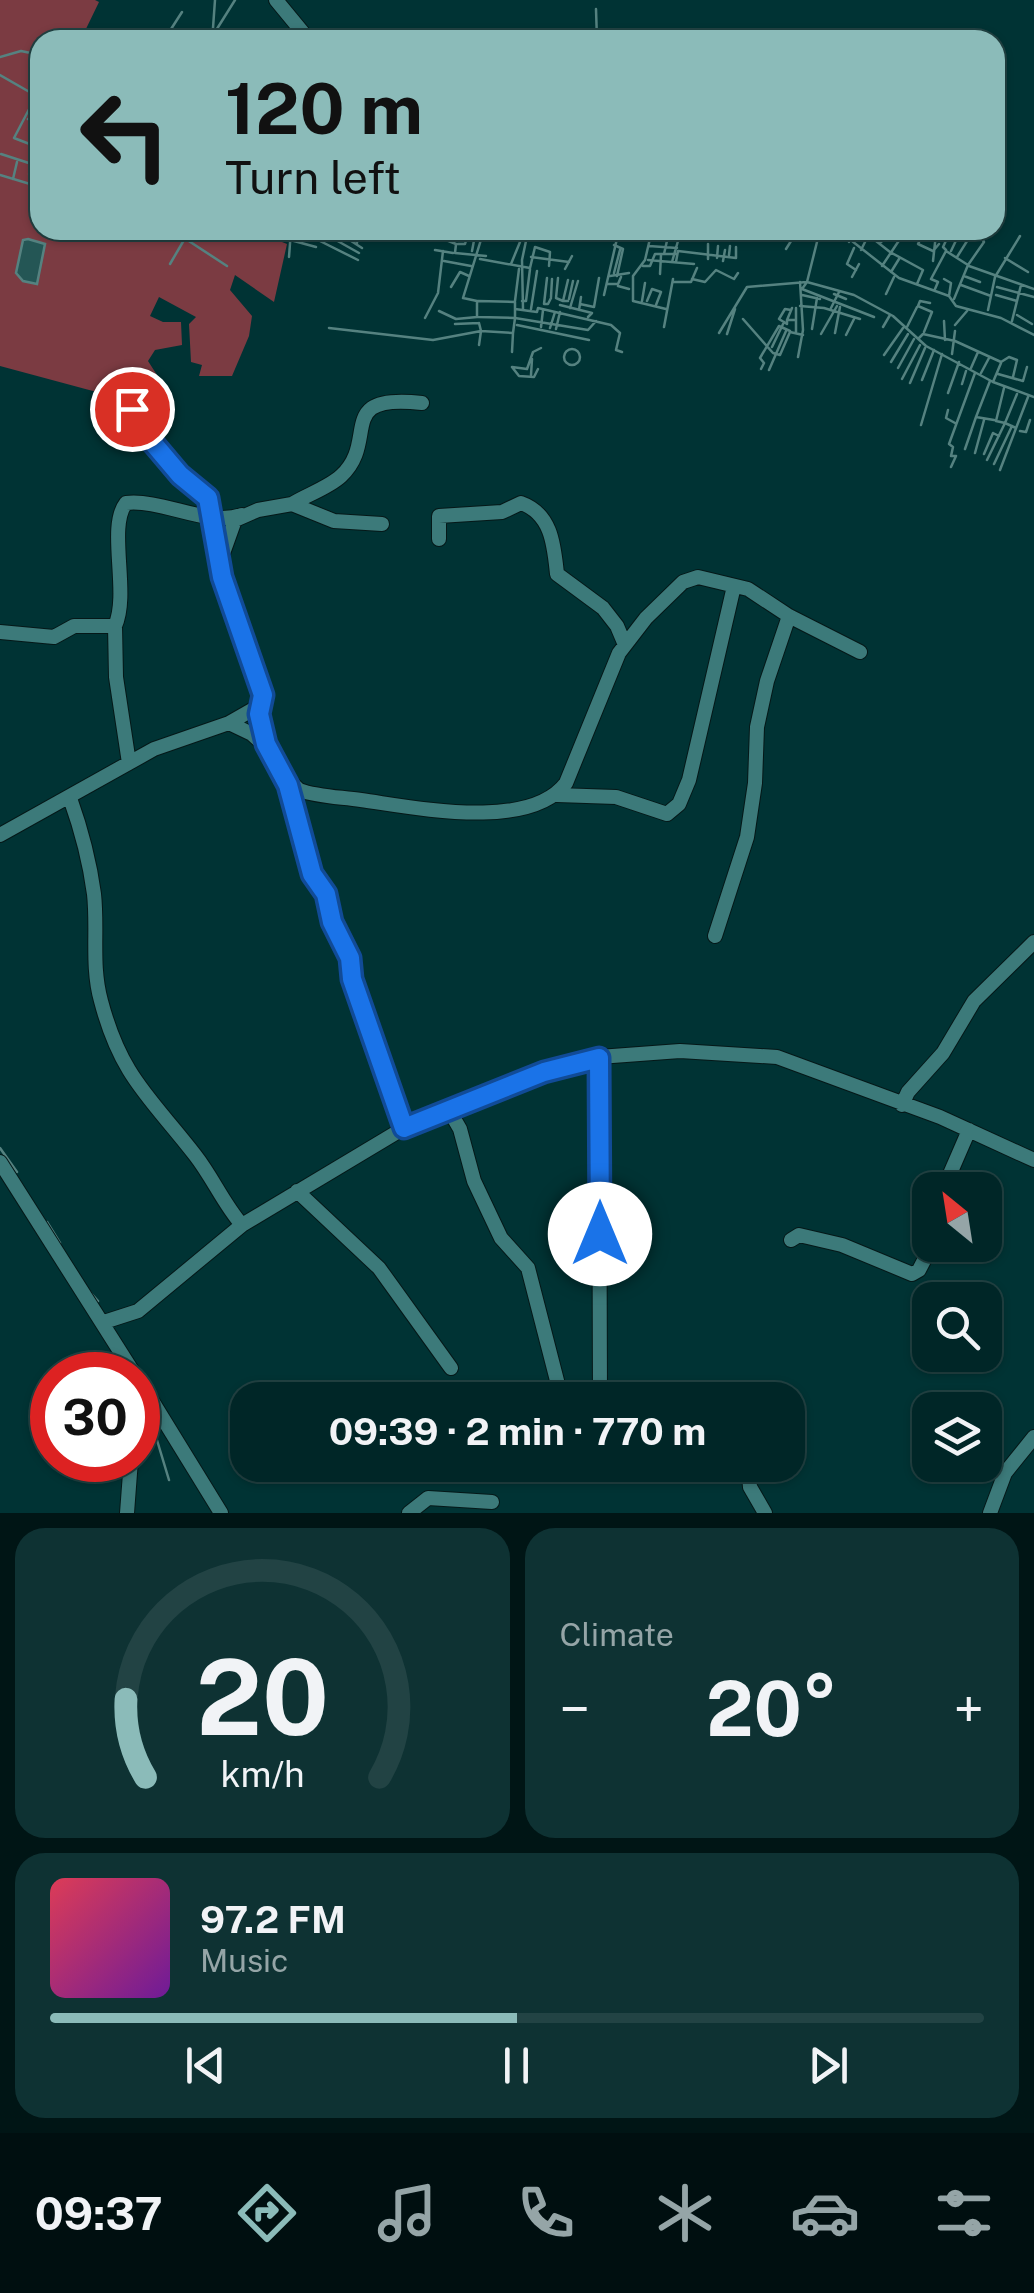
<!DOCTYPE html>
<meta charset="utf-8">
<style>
:root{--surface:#002627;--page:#0e3233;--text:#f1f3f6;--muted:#95a5a7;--line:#224344;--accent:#8bbbb9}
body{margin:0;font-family:"Public Sans",sans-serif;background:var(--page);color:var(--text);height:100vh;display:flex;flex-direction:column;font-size:38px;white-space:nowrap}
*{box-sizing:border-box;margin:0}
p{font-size:32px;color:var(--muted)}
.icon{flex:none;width:55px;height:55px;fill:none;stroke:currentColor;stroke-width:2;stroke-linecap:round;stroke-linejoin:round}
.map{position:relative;height:1513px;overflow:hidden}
.side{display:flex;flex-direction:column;gap:15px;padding:15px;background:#001515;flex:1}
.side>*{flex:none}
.top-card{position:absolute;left:30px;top:30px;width:975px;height:210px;border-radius:30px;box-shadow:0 2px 8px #0004,0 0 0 2px var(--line);background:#8bbbb9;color:#111;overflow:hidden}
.needle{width:65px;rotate:330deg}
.buttons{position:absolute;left:912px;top:1172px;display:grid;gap:20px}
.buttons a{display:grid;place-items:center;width:90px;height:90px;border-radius:20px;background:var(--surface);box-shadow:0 2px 8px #0004,0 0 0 2px var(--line);font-size:50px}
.speed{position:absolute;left:30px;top:1352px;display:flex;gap:20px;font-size:50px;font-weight:700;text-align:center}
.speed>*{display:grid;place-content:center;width:130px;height:130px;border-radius:50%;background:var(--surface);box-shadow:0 2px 8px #0004,0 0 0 2px var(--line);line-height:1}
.speed .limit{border:15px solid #d22;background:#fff;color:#111}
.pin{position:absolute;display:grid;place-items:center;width:85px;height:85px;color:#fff;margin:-42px;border:5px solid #fff;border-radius:50%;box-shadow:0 2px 10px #0007}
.me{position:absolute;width:110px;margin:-55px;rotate:0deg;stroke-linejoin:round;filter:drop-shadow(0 0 8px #0008)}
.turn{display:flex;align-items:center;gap:35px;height:210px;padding:0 30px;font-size:45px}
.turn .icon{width:130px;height:130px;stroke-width:2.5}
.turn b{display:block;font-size:70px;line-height:85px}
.big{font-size:75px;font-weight:700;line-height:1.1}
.side .widget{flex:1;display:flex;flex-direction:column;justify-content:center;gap:15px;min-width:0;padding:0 35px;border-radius:30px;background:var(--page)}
.side .dial{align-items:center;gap:0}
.dial svg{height:260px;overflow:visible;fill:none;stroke:var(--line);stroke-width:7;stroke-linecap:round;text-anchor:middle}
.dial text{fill:var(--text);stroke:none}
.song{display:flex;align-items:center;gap:30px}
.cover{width:120px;height:120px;border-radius:15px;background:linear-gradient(135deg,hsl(350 70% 55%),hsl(280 70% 35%))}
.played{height:10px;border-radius:5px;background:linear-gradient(90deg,var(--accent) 50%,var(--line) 50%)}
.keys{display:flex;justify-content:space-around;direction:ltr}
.heat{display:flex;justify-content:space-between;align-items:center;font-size:55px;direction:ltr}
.side .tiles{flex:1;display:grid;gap:15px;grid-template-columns:1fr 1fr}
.widget:last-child{grid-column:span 2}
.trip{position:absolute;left:230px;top:1382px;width:575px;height:100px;border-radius:30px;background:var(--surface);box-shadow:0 2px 8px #0004,0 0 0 2px var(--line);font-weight:700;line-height:100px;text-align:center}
.tab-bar{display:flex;height:160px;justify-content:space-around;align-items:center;background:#000f10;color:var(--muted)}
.tab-bar .icon{width:70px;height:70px}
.tab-bar .on{color:var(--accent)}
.tab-bar b{font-size:45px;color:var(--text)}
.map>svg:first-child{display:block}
.green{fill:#7b3b42}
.water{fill:#245655;stroke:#558280;stroke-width:2.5}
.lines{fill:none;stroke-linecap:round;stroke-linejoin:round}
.stream{stroke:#558280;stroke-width:2.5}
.minor-casing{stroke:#051818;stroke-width:16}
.minor{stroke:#3c7a7a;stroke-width:14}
.route-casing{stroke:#114b97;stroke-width:25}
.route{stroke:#1a73e8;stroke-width:18}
</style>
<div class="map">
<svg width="1034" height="1513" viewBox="0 0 1034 1513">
<rect width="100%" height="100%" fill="#003334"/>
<path class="green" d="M0 0H95L99 2 84 33 107 40H40V230H252L287 244 274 302 235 275 230 290 252 316 249 336 232 376H199L202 365 191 362 189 324 196 317 159 297 150 316 163 322H181L182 345 155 350 148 361 157 375 130 401 0 366Z"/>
<path class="water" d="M28 239 45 244 37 284 23 281 16 273 23 240Z"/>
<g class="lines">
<path class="stream" d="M596 9 597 40
M213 28 215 0
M626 38V40
M164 40 182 12
M210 40 235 0
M907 40V38
M0 57 21 51 40 55
M0 75 40 98
M36 96 14 138 40 148
M28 119 40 124
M1 154 38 166V175
M29 174 40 175
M0 175 40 187
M13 179 17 162
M995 207V213
M172 230 227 266
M191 230 217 233 219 230
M318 230 359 253
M334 230 362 248
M346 230 357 238V243
M361 230 360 235 367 239 370 230
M447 230 446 240 456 244 455 253 486 256
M461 230 474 234
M585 230 599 237 611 230
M652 230 645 260 633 276V301L666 309
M838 230 899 278 949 296 956 306 1001 318 1034 335
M862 230 890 252 923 270 917 284
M921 230 919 234 928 240 931 232
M930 230 936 234 933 261
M778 232 791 234 792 230
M294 234 316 239 358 260
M922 236 918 244 933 251 939 244
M294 241 316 247
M453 241 458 230
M849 242 855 230
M881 242 889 234 885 230
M458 244H465L468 234
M614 245 623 249 617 276
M649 246 677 248
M854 248 847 264 856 270
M786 249 798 230
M435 250 453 253
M861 250 871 230
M946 250 943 247 951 230
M472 251 476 230
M951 251 961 230
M664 254 669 232
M729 255 730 246
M289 257 291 230
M531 257 569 262
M957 257 974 230
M717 258 718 246
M1005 258 1028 272
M480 259 530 268 535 247 550 252 549 266
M708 259V244
M648 260 694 264
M444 261 471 266
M723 261 725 250
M672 262 678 241
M676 262 678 251 736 258V247
M170 264 184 240
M511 264 520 242
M643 266H650L655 254H676
M882 266 906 230
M969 266 1034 289
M565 269 572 256
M891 272 899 259
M614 273 620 250
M660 274 661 255
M610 276 629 273
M964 276 980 282
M852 277 859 264
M547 278 544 304H548L551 298
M558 278 556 298 563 301
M692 279 705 282 716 270 734 279 738 273
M944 279 951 283 949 296
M568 280 563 301H568
M673 282H691L697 268
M608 284H618L621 277
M961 285 991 296
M618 286 629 289
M451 287 460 272 469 276
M997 287 1034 297
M935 289 938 282 931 279 946 251 968 265 984 242 977 230
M834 294 846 299
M886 294 894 277
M604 295 619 230
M802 295 820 299
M996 295 1017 301
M551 297 552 279
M569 299 573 281
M954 299 968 265
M478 301 515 302V318L588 330 596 321
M515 301 519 269
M522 301H526L530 269
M642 301 645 283
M647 301 652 289 661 292 656 305
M580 304 594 307 599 278
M560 305 592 313 588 317
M800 306 824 308 860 319
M570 308 578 281
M792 308 787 320H796
M831 308 839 292
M515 309 537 312 538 308 611 325 620 333 616 350 622 352
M523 309 522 260 526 241
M531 309 537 271
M579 310 581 297
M988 310 995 277 1020 236
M439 311 456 319 477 317V301L463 298 484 230
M1017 315 1032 324
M478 317 515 318 513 333
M874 317 802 289 807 282 854 295 893 316 926 346 993 382 1034 397
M425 318 438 293 443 251
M743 319 773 353 780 355 790 332 803 335
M787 320V324L779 319 785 309 791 310
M944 321 945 340
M1012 321 1021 285
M455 324 479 323
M517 325 589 340
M955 325 967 311
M541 327 543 310
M664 327 673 279
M883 327 890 315
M907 327 917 307
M329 328 433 340 481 331 479 323
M550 328 555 312
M556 329 560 312
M812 329 817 298
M796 332V308
M924 332 932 312 918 306 920 301 930 303
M719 333 747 287 807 282 820 230
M835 333 840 307
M727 334 735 309
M821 334 837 306
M846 335 854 319
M919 338 923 334 955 341 1001 362 1009 357 1017 360 1013 377
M479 345 481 331 513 333 512 352
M772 347 784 322
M564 357a8 8 0 1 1 16 0a8 8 0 1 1-16 0Z
M952 354 955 331
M884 355 903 328
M798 357 803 330 800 282
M891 362 908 334
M898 368 914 339
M971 368 978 352
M538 369 534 377 519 376 512 367 527 369 533 352 541 348
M761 369 764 363 760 358 779 326 790 331
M769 370 786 331
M981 373 989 358
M998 374 1023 381 1027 367
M531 375 532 359
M902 379 920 345
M922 380 934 350
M990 381 976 417 994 420
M993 382 1001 363
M910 383 925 348
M962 384 966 371
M948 393 959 362
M948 410 946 418 955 423
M921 425 942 354
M1016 428 1005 423 1017 394
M1020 431 1026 432 1030 420
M965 449 976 417
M975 453 984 420
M984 454 993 433 999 436
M987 460 1005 423 996 421 1004 388
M994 464 1012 426
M951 467 956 456H951L953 447 949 444 975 373
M1000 470 1028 397
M0 1148 17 1172
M47 1222 60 1243
M89 1291 98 1301
M147 1407 169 1480"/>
<defs>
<path id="minor" d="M276 0 309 40
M131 409 142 430 180 475 208 498 220 554
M292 504C306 495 328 488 341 476 380 440 333 393 422 403
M439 539V516L502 512 521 503C552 514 554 546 557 574L603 608 617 626 625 645
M115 626 116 677 129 763
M0 632 54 637 74 626H115C130 593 107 527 126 503 164 499 206 527 242 515
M263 695C256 730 273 766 299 790 318 797 341 797 361 800 413 807 529 832 566 783L619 653 646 618 683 582 698 577 748 589 789 616 860 652
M229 723 257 707 263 695 222 577 221 559 235 520 258 510 292 504 334 521 382 524
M284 777 311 874 326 894 332 923 350 959 351 979 404 1128
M557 795 616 797 667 814 679 804 689 780 734 586
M70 798C80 826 90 864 94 894 98 930 91 965 101 1001 121 1077 150 1097 195 1155 213 1178 223 1203 242 1225
M0 835 154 749 229 723 252 734 265 746
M715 936 747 837 755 783 757 727 767 681 789 616
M599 1057 600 1400
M902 1105 908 1092 943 1053 974 1001 1034 942
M449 1110 460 1129 474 1181 501 1238 528 1268 562 1400
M0 1162 135 1375
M943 1190 969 1130
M297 1191 379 1268 451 1368
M791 1240 799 1235 842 1245 912 1274 919 1270 932 1245
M104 1322 138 1311 242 1225 404 1128 543 1072 599 1057 680 1051 777 1057 940 1117 1034 1160
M138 1378 221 1513
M600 1398 638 1400
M748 1465 750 1487 765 1513
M127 1513 131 1460
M409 1513 428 1498 492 1502
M990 1513 1005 1473 1034 1437"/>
</defs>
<use href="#minor" class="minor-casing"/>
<use href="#minor" class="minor"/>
</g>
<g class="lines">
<defs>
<path id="route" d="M132 409 142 430 180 475 208 498 222 577 263 695 259 714 266 744 288 785 312 874 326 894 332 922 350 958 352 979 404 1128 544 1072 599 1058 600 1234"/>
</defs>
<use href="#route" class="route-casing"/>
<use href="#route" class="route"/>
</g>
</svg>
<div class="buttons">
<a><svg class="needle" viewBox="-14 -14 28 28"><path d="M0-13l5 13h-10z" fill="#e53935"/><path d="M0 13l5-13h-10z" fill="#95a5a7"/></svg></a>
<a><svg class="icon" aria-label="search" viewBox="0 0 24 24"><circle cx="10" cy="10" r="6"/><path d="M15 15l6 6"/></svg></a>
<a><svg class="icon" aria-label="layers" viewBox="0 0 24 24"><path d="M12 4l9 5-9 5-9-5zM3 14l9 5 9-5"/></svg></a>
</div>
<div class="speed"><div class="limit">30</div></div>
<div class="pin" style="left:132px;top:409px;background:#d93025"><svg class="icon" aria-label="arrive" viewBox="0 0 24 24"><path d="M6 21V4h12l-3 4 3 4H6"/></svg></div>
<svg class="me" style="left:600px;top:1234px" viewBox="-20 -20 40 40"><circle r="19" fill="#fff"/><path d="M0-13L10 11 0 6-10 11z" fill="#1a73e8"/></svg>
<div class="trip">09:39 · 2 min · 770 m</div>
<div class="top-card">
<div class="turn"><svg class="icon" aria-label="left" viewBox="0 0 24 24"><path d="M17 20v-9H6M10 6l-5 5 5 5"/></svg><div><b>120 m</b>Turn left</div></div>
</div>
</div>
<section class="side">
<div class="tiles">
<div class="widget dial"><svg viewBox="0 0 100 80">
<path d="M14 69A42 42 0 1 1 86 69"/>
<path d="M14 69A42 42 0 0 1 8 45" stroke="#8bbbb9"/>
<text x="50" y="56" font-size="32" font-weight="700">20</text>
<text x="50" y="72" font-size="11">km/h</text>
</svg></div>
<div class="widget"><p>Climate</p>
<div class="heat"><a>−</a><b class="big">20°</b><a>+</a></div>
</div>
<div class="widget">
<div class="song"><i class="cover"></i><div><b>97.2 FM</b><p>Music</p></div></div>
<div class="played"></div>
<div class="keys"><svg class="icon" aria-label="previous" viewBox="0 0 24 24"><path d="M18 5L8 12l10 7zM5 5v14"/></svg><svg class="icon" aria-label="pause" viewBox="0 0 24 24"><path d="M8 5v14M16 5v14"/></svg><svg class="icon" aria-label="next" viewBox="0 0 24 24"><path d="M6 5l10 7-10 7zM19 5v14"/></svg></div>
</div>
</div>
</section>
<nav class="tab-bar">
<b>09:37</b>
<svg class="icon on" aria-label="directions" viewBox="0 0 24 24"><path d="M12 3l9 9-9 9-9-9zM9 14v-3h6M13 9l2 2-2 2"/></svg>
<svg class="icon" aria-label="music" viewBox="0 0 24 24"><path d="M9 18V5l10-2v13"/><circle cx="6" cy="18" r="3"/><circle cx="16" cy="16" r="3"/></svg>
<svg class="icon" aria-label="phone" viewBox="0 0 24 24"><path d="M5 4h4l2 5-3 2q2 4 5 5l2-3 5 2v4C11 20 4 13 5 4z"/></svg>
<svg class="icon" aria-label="climate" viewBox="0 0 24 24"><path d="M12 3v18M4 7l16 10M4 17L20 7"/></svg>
<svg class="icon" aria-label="car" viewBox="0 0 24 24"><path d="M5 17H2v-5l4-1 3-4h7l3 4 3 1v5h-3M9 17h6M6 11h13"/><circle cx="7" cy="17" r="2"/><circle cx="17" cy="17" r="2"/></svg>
<svg class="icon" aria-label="filters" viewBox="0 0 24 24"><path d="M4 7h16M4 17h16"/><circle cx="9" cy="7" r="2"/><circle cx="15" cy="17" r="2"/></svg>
</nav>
